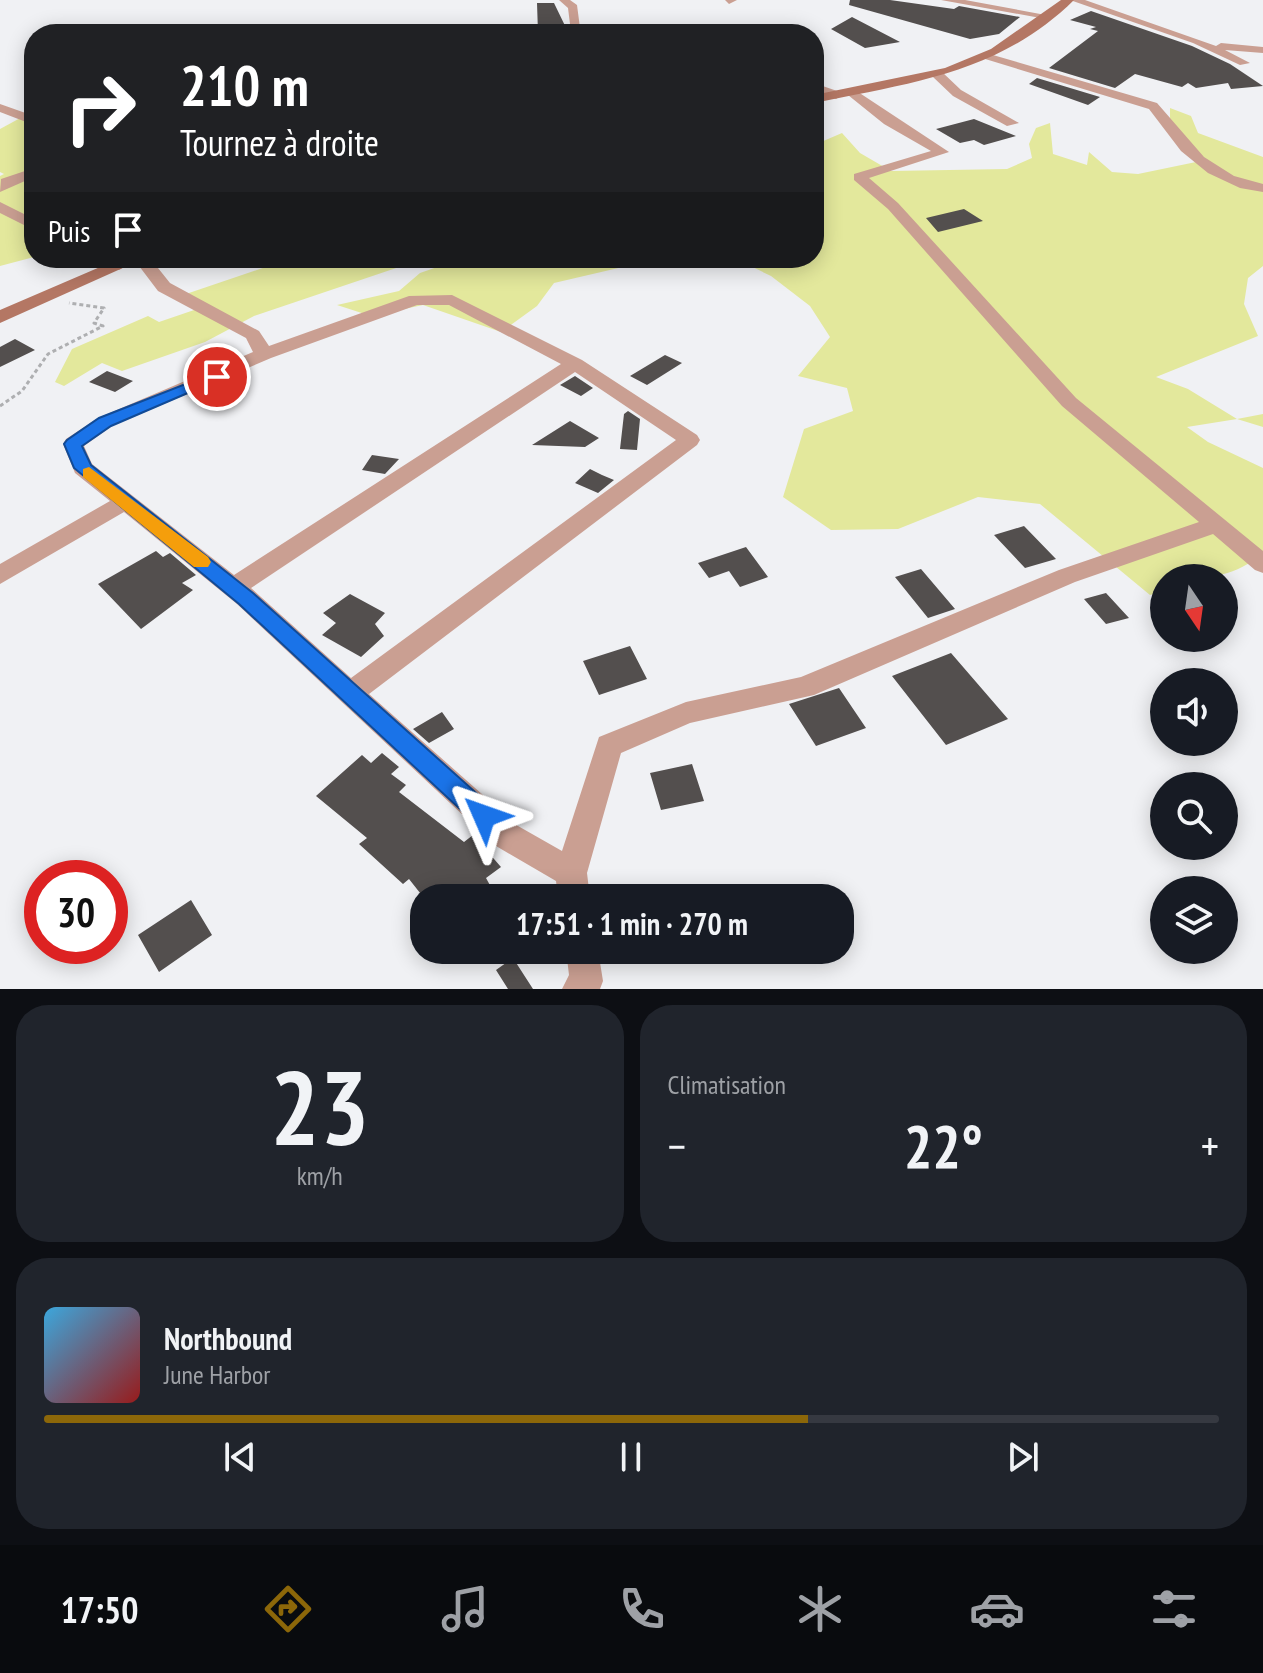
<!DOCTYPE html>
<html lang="fr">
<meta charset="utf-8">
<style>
:root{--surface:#171b24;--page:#20242c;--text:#f1f3f6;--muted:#9ea1a6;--line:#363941;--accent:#8c6709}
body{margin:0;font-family:"PT Sans Narrow",sans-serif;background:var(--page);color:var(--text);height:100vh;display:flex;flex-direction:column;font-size:30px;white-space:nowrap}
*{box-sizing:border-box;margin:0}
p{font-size:26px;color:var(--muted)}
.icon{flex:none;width:44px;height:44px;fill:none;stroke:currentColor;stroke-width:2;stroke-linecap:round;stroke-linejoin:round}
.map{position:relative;height:989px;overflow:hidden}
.panel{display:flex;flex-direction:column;gap:16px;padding:16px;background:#0d0f14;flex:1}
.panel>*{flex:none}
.guide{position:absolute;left:24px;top:24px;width:800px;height:244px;border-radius:32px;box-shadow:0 4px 20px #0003;background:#202124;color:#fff;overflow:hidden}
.needle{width:52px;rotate:167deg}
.controls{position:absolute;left:1150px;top:564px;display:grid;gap:16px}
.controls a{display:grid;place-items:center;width:88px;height:88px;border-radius:50%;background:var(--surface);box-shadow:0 4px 20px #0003;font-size:40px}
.speed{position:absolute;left:24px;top:860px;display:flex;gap:16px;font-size:40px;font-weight:700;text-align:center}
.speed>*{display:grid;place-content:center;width:104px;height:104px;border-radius:50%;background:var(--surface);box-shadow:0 4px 20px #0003;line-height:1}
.speed .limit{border:12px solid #d22;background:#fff;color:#111}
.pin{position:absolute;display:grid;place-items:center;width:68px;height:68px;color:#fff;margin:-34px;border:4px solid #fff;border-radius:50%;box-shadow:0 2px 8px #0007}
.me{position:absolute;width:88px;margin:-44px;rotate:313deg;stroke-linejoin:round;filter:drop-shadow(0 0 6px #0008)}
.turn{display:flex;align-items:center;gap:28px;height:168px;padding:0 24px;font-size:36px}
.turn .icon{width:104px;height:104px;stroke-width:2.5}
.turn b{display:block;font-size:56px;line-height:68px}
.then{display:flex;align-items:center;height:76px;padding:0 24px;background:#0003;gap:16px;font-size:30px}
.big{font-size:60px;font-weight:800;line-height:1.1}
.panel .tile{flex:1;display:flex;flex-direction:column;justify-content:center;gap:12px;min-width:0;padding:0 28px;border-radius:32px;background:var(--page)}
.panel .dial{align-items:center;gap:0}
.dial b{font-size:104px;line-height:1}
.song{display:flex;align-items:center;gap:24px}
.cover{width:96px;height:96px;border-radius:12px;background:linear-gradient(135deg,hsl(200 70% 55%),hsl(0 70% 35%))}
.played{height:8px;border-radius:4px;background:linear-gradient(90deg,var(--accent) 65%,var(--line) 65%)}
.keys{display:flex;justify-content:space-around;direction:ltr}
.heat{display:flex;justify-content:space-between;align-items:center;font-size:44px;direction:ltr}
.panel .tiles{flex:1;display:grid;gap:16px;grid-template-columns:1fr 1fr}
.tile:last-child{grid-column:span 2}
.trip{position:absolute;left:410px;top:884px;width:444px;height:80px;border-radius:32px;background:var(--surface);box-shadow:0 4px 20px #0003;font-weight:800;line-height:80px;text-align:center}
.menu{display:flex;height:128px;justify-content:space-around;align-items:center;background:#090b0e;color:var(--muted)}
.menu .icon{width:56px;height:56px}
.menu .current{color:var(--accent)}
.menu b{font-size:36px;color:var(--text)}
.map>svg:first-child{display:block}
.green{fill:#e3e89c}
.building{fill:#534f4e}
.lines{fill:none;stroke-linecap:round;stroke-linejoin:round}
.path{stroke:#aeafb1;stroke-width:3;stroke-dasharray:4 3;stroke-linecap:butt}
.street{fill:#ca9f92;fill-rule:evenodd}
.secondary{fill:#b47764;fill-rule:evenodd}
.route{fill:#1a73e8;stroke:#114b97;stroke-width:2}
.slow{fill:#f59e0b}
</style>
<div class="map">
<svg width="1263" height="989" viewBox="0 0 1263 989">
<rect width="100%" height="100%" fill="#f0f1f4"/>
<path class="green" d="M1170 108 1191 116 1198 133 1263 157V266L1248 278 1244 304 1258 336 1156 377 1188 389 1237 419 1263 414V427L1237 419 1187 427 1208 442 1263 468V553C1231 580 1204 578 1164 578V591L1150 595 1040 504 978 497 898 529 831 530 783 497 804 429 853 411 847 388 798 376 830 337 810 306 771 276 736 259H657L554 283 537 306 501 332 423 305 371 316 337 305 399 291 420 273 463 258H814V145L842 133 860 153 891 171 1007 169 1032 158 1029 144 1036 128 1050 123 1053 154 1087 165 1089 152 1112 172 1138 174 1196 162 1170 124Z
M24 116 34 117V257L0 266V176L4 174 0 172V129Z
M292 258H402L411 263 254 316 205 342 122 371 102 363 64 386 55 382 72 349 148 316 159 322 200 308 186 294Z"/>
<path class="building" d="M850 0H890L954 9 959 6 1020 17 999 34 970 39 849 5Z
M537 3H554L569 34 538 33Z
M1091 11 1192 46 1230 64 1263 86 1231 89 1228 83 1196 88 1188 83 1182 87 1135 74 1115 88 1049 68 1098 31 1090 29 1096 27 1070 20Z
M852 17 900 42 865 48 831 29Z
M1037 78 1100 97 1088 105 1029 84Z
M974 119 1016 136 984 145 974 140 960 143 936 129Z
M964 209 983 221 938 232 926 218Z
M15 339 35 350 0 367V347Z
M665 355 682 363 647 385 630 376Z
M107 371 133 381 115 392 89 382Z
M575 376 593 388 581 396 560 385Z
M628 411 640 419 637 450 620 449 624 414Z
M570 421 599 438 585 447 532 445Z
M372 455 399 459 385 474 362 470Z
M590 469 602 475 614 480 598 493 575 483Z
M1024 526 1056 559 1025 568 994 535Z
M746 547 768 577 740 587 729 571 709 578 698 563Z
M156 551 163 557 170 553 196 575 182 583 193 590 141 629 98 584Z
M921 569 955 609 928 618 895 577Z
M1106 593 1129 618 1106 624 1084 599Z
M350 594 385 613 375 624 384 636 361 657 322 635 336 623 323 613Z
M630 646 647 679 599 695 583 661Z
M951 653 1008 719 946 745 892 676Z
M839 688 866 728 816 746 789 704Z
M442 712 454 729 429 743 413 729Z
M382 753 399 767 391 774 406 785 399 792 464 842 473 835 501 867 486 878 497 898H424L409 879 403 884 359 844 367 838 316 796 362 755 371 763Z
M692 764 704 801 661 810 650 773Z
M191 900 212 935 159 972 138 935Z
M513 958 533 989H508L496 970Z"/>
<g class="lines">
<path class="path" d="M0 406 22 391 48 354 103 326 94 323 104 308 69 303"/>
<path class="street" d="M559 0H570L577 5 580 28 588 34 571 32 568 8Z
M725 0H737L729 4Z
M941 0H965L1051 16 1046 19Z
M1070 0H1085L1216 46 1221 43 1263 47V53L1225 50 1250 63 1240 65 1193 43Z
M986 53 1157 103 1204 157 1234 176 1263 184V192L1240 188 1208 173 1181 151 1149 109 982 58 980 56Z
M933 71H941L961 90 1019 123 1007 126 953 96 933 77Z
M814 83 840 92 842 95 836 99 814 91Z
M852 88 949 152 869 178 898 203 1076 398 1263 551V573L1255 570 1213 534 1075 582 814 695 690 723 621 753 587 873 590 898H558L556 881 496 846 237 604 124 512 0 584V564L110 501 75 473 63 444 66 439 98 418 253 352 246 338 158 291 133 258H150L170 283 259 331 269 346 409 296 452 295 582 360 697 435 700 440 697 445 369 694 518 826 562 851 599 737 686 702 801 677 1059 570 1199 522 1062 406 888 209 854 180V174L931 151 884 124 848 95V89ZM417 305H449L561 364 234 575 92 464 84 446 112 426 271 358ZM575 372 676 440 351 678 251 588Z
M0 104 34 116V125L0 112Z
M34 168V177L0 192 1 179Z
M0 202 34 219V230L0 213Z
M95 258H117L127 265 119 270Z
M566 950H598L603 981 600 989H562L569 975Z"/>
<path class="secondary" d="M1061 0H1074C1000 73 911 83 814 103V95L945 68 991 49Z
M121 258H145L0 323V310Z"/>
</g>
<path class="route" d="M211 374 225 377 111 426 82 446 91 465 253 593 493 808 496 816 493 824 484 827 476 824 239 604 74 468 64 444 67 440 99 418Z"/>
<path class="slow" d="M89 467 208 557 211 562 208 567H194L83 477V469Z"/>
</svg>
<div class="controls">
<a><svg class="needle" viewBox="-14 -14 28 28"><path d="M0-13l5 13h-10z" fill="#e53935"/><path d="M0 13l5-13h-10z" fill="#9ea1a6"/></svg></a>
<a><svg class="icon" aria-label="sound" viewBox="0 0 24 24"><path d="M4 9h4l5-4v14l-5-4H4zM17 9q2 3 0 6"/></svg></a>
<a><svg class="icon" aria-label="search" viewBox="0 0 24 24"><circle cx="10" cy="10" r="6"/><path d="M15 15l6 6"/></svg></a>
<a><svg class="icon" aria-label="layers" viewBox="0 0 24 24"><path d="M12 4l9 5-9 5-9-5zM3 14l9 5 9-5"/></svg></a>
</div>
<div class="speed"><div class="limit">30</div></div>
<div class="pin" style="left:217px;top:377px;background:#d93025"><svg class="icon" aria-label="arrive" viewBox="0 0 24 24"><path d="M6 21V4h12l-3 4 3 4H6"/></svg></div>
<svg class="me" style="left:484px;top:816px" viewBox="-20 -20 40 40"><path d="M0-17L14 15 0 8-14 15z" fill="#1a73e8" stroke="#fff" stroke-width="4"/></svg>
<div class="trip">17:51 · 1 min · 270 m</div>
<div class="guide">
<div class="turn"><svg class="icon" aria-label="right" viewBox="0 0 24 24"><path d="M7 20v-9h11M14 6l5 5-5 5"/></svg><div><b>210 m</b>Tournez à droite</div></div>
<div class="then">Puis<svg class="icon" aria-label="arrive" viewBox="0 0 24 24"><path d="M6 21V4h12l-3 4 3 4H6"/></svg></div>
</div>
</div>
<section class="panel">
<div class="tiles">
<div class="tile dial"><b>23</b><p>km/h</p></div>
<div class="tile"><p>Climatisation</p>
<div class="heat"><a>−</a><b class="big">22°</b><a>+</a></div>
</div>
<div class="tile">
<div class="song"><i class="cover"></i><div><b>Northbound</b><p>June Harbor</p></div></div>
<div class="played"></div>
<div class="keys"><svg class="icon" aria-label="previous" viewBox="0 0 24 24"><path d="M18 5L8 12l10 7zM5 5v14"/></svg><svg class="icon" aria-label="pause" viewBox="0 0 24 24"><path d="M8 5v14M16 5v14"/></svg><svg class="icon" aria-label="next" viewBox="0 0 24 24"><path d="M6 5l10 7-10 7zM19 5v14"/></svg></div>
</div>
</div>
</section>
<nav class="menu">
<b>17:50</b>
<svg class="icon current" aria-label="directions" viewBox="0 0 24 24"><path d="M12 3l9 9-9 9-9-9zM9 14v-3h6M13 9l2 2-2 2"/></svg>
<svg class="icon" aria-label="music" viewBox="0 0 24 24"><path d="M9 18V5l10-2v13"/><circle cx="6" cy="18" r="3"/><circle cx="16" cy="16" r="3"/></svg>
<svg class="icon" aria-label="phone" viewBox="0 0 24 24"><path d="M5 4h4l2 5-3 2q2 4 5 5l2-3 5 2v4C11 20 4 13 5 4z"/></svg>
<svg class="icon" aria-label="climate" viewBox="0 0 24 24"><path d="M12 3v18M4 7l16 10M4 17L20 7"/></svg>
<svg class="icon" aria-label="car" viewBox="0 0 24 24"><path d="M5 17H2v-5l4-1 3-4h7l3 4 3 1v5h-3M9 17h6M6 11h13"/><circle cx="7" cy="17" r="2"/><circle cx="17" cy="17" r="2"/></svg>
<svg class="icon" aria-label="filters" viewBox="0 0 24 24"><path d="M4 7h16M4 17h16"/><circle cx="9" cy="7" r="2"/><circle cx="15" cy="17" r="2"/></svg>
</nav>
